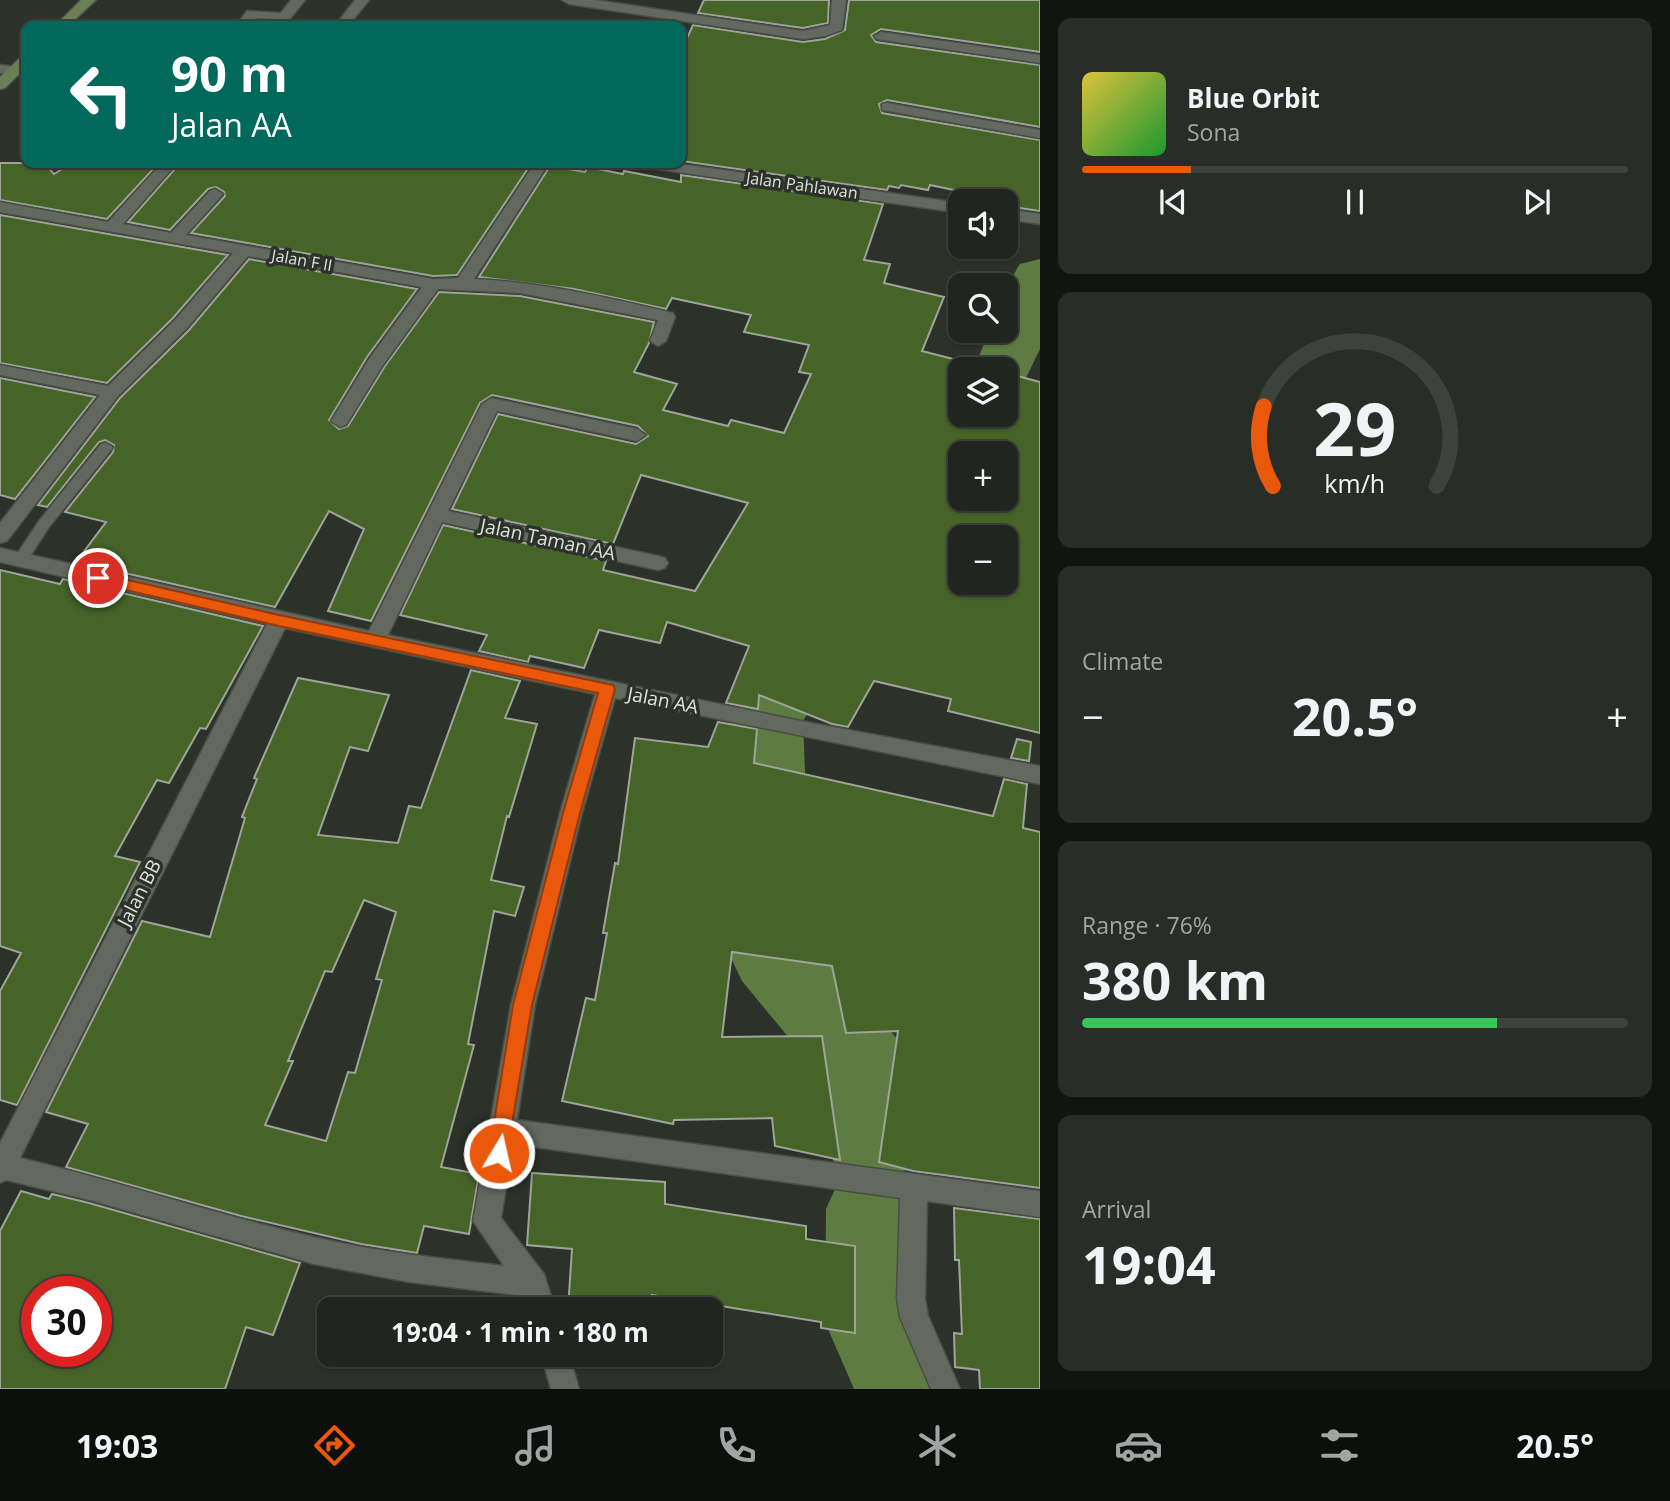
<!DOCTYPE html>
<meta charset="utf-8">
<style>
:root{--surface:#21251f;--page:#292d28;--text:#f1f3f6;--muted:#a2a5a4;--line:#3e423d;--accent:#ea580c}
body{margin:0;font-family:"Open Sans",sans-serif;background:var(--page);color:var(--text);height:100vh;display:flex;flex-direction:column;font-size:26px;white-space:nowrap}
*{box-sizing:border-box;margin:0}
p{font-size:23px;color:var(--muted)}
.icon{flex:none;width:38px;height:38px;fill:none;stroke:currentColor;stroke-width:2;stroke-linecap:round;stroke-linejoin:round}
.map{position:relative;flex:1;overflow:hidden}
.side{display:flex;flex-direction:column;gap:18px;padding:18px;background:#121411;width:630px}
.side>*{flex:none}
.banner{position:absolute;left:21px;top:21px;width:665px;height:147px;border-radius:14px;box-shadow:0 2px 5px #0004,0 0 0 2px var(--line);background:#00695c;color:#fff;overflow:hidden}
.tools{position:absolute;left:948px;top:189px;display:grid;gap:14px}
.tools a{display:grid;place-items:center;width:70px;height:70px;border-radius:14px;background:var(--surface);box-shadow:0 2px 5px #0004,0 0 0 2px var(--line);font-size:35px}
.speed{position:absolute;left:21px;top:1276px;display:flex;gap:14px;font-size:35px;font-weight:700;text-align:center}
.speed>*{display:grid;place-content:center;width:91px;height:91px;border-radius:50%;background:var(--surface);box-shadow:0 2px 5px #0004,0 0 0 2px var(--line);line-height:1}
.speed .limit{border:10px solid #d22;background:#fff;color:#111}
.pin{position:absolute;display:grid;place-items:center;width:60px;height:60px;color:#fff;margin:-30px;border:4px solid #fff;border-radius:50%;box-shadow:0 2px 7px #0007}
.me{position:absolute;width:77px;margin:-38px;rotate:9deg;stroke-linejoin:round;filter:drop-shadow(0 0 5px #0008)}
.turn{display:flex;align-items:center;gap:24px;height:147px;padding:0 35px;font-size:32px}
.turn .icon{width:91px;height:91px;stroke-width:2.5}
.turn b{display:block;font-size:49px;line-height:60px}
.big{font-size:52px;font-weight:700;line-height:1.1}
.side .widget{flex:1;display:flex;flex-direction:column;justify-content:center;gap:10px;min-width:0;padding:0 24px;border-radius:14px;background:var(--page)}
.side .dial{align-items:center;gap:0}
.dial svg{height:182px;overflow:visible;fill:none;stroke:var(--line);stroke-width:7;stroke-linecap:round;text-anchor:middle}
.dial text{fill:var(--text);stroke:none}
.song{display:flex;align-items:center;gap:21px}
.cover{width:84px;height:84px;border-radius:10px;background:linear-gradient(135deg,hsl(50 70% 55%),hsl(130 70% 35%))}
.played{height:7px;border-radius:4px;background:linear-gradient(90deg,var(--accent) 20%,var(--line) 20%)}
.keys{display:flex;justify-content:space-around;direction:ltr}
.heat{display:flex;justify-content:space-between;align-items:center;font-size:38px;direction:ltr}
.charge{height:10px;border-radius:5px;background:linear-gradient(90deg,#34c759 76%,var(--line) 0)}
.trip{position:absolute;left:317px;top:1297px;width:406px;height:70px;border-radius:14px;background:var(--surface);box-shadow:0 2px 5px #0004,0 0 0 2px var(--line);font-weight:700;line-height:70px;text-align:center}
.dock{display:flex;height:112px;justify-content:space-around;align-items:center;background:#0d0f0c;color:var(--muted)}
.dock .icon{width:49px;height:49px}
.dock .on{color:var(--accent)}
.dock b{font-size:32px;color:var(--text)}
main{display:flex;flex:1;min-height:0}
.map>svg:first-child{display:block}
.lines{fill:none;stroke-linecap:round;stroke-linejoin:round}
.river{fill:#5e7c41;fill-rule:evenodd}
.building{fill:#466328;stroke:#9ea499;stroke-width:2;fill-rule:evenodd}
.lane-casing{stroke:#494d46;stroke-width:3}
.street-casing{stroke:#494d46;stroke-width:3}
.secondary-casing{stroke:#494d46;stroke-width:3}
.lane{fill:#63695f;fill-rule:evenodd}
.street{fill:#63695f;fill-rule:evenodd}
.secondary{fill:#6a8054;fill-rule:evenodd}
.route{fill:#ea580c;stroke:#983908;stroke-width:2}
.labels{text-anchor:middle;dominant-baseline:central;stroke-width:7;stroke-linejoin:round;paint-order:stroke}
.far-street-label{font-size:16px;fill:#dee1db;stroke:#2c3129}
.street-label{font-size:19px;fill:#dee1db;stroke:#2c3129}
</style>
<main>
<div class="map">
<svg width="1040" height="1389" viewBox="0 0 1040 1389">
<rect width="100%" height="100%" fill="#2c3129"/>
<g class="lines">
<path class="river" d="M1040 259V349L1024 382 1006 386V369H974L989 331H1006C1006 303 1004 288 1020 264Z
M832 594 856 601 866 619 803 721 812 944 902 1044 914 1072 916 1144 903 1174 899 1175 904 1178 918 1209 921 1317 953 1389H854L825 1322 826 1209 840 1178 844 1176 839 1174 826 1144 827 1084 742 981 730 956 731 719 808 601Z"/>
</g>
<path class="building" d="M704 0H829L828 23 803 28 698 13Z
M849 0H1040V52L881 29 871 35 876 42 1040 65V127L887 100 879 104 882 113 1040 140V211L1006 206V201L930 185 928 190 901 185 899 188 889 186 887 190 681 161V51L693 25 803 42 825 39 845 30Z
M0 163H44L54 174 72 163H159L107 219 0 200Z
M180 163H508L529 167 457 275 433 276 191 233 225 196 224 192 216 187 208 189 170 230 128 222Z
M550 166 585 172 588 167 623 174 624 171 681 182V175L883 204 864 260 890 264 884 283 944 297 922 351 992 369H961V415H1006V373L1040 382V733L948 711 951 699 874 681 848 727 832 724 759 695 758 709 726 703 749 646 667 622 660 643 599 630 584 668 530 656 528 662 479 651 487 635 400 615 443 525 606 561 603 570 695 591 748 503 641 475 613 544 452 509 498 414 636 444 648 436 638 426 492 395 480 403 371 621 328 611 364 529 329 511 275 607 76 562 106 522 65 512 113 452 114 445 105 440 99 442 47 507 38 505 120 398 189 330 249 259 417 289 367 357 329 420 339 429 348 426 385 366 439 292 520 296 654 322 649 343 634 372 677 384 663 410 728 426 731 420 784 433 811 374 799 372 809 345 744 332 751 315 672 298 666 309 574 289 479 277ZM961 453H1006V499H961ZM961 537H1006V583H961Z
M0 215 228 255 173 318 107 383 0 363Z
M0 378 95 397 15 499 0 495Z
M0 570 60 584 63 579 263 626 206 729 200 728 169 783 157 780 115 856 140 862 17 1105 0 1100V991L21 953 0 946Z
M471 670 520 681 505 718 537 724 509 817 507 816 491 880 524 887 515 916 494 911 468 1044 474 1045 441 1167 479 1174 469 1234 424 1226 417 1253 361 1244 241 1216 66 1167 88 1124 46 1112 142 921 210 937 245 818 242 817 257 779 254 778 298 678 389 695 368 751 350 747 318 835 398 843 409 806 421 808ZM364 900 396 912 376 979 382 980 355 1073 348 1072 326 1141 265 1125 293 1061H288L325 971 332 972Z
M718 722 757 729 754 763 993 816 1004 779 1027 784 1023 828 1040 832V1188L913 1171 879 1162 898 1031 846 1033 832 966 732 952 722 1037 822 1036 840 1160 775 1146 772 1118 674 1120 673 1124 562 1101 586 998 595 1000 607 933H603L615 863 618 864 635 738 708 747Z
M1017 739 1031 742 1029 761 1011 758Z
M532 1173 665 1182V1204L806 1226V1239L855 1246V1333L821 1328V1322L652 1295 651 1309H568L572 1249 527 1245Z
M21 1191 49 1199 52 1194 89 1203 300 1263 273 1335 246 1327 225 1389H0V1231ZM37 1292H96V1351H37Z
M954 1208 1040 1219V1389H980L979 1370 955 1367 954 1333 962 1334 959 1260H955Z"/>
<g class="lines">
<defs>
<path id="lane" d="M106 443 113 447 111 450 49 527 25 564H15L13 560 39 521 101 444Z"/>
<path id="street" d="M291 0H305L289 20 256 18 250 26H236L247 11 281 13Z
M355 0H369L348 26H335Z
M562 0H595L803 31 830 25 832 0H846L842 30 825 36 803 39 569 4Z
M881 32 1040 55V63L876 39 874 36Z
M0 65 26 68V76L0 73Z
M887 103 1040 130V138L882 110V104Z
M162 163H177L123 224 171 233 210 191 215 189 223 194 186 235 433 279 458 278 535 163H549L474 279C540 282 608 297 673 313L675 317 666 341 658 346 650 341 658 320 520 293 438 289 383 365 346 425 340 427 331 421 369 359 422 287 248 256 187 328 118 396 7 541 0 543V523L100 395 0 375V365L108 386 175 320 233 253 0 212V202L108 222Z
M636 163H673L961 203V213L643 167Z
M1006 209 1040 214V224L1006 219Z
M491 398 637 429 646 435 637 441 497 411 448 511 658 556 665 558 668 563 665 568 658 570 442 522 388 635 801 721 1040 766V784L615 698 582 813 535 1005 517 1120 1040 1191V1217L927 1201 925 1299 928 1316 960 1389H931L900 1317 897 1299 900 1198 513 1144 501 1218 544 1274 555 1309H527L524 1296 409 1282 314 1264 90 1200 6 1180 0 1183V1143L267 624 0 562V548L369 631 482 404ZM285 628 595 694 560 813 511 1005 473 1221 504 1266C441 1258 376 1252 314 1237 215 1215 119 1181 20 1158Z
M541 1354H569L579 1389H551Z"/>
<path id="secondary" d="M81 0H96L68 26H55Z
M26 56V67L5 88 0 89V77L21 57Z"/>
</defs>
<use href="#lane" class="lane-casing"/>
<use href="#street" class="street-casing"/>
<use href="#secondary" class="secondary-casing"/>
<use href="#lane" class="lane"/>
<use href="#street" class="street"/>
<use href="#secondary" class="secondary"/>
</g>
<path class="route" d="M98 573 279 615 613 685 615 689 580 813 532 1005 506 1159 499 1162 492 1159 489 1153 513 1005 563 813 598 693 279 626 92 582 90 578Z"/>
<g class="labels">
<g class="far-street-label">
<text transform="translate(802 185) rotate(8)">Jalan Pahlawan</text>
<text transform="translate(302 260) rotate(10)">Jalan F II</text>
</g>
<g class="street-label">
<text transform="translate(548 539) rotate(12)">Jalan Taman AA</text>
<text transform="translate(663 700) rotate(11)">Jalan AA</text>
<text transform="translate(139 893) rotate(-63)">Jalan BB</text>
</g>
</g>
</svg>
<div class="tools">
<a><svg class="icon" aria-label="sound" viewBox="0 0 24 24"><path d="M4 9h4l5-4v14l-5-4H4zM17 9q2 3 0 6"/></svg></a>
<a><svg class="icon" aria-label="search" viewBox="0 0 24 24"><circle cx="10" cy="10" r="6"/><path d="M15 15l6 6"/></svg></a>
<a><svg class="icon" aria-label="layers" viewBox="0 0 24 24"><path d="M12 4l9 5-9 5-9-5zM3 14l9 5 9-5"/></svg></a>
<a>+</a>
<a>−</a>
</div>
<div class="speed"><div class="limit">30</div></div>
<div class="pin" style="left:98px;top:578px;background:#d93025"><svg class="icon" aria-label="arrive" viewBox="0 0 24 24"><path d="M6 21V4h12l-3 4 3 4H6"/></svg></div>
<svg class="me" style="left:499px;top:1153px" viewBox="-20 -20 40 40"><circle r="17" fill="#ea580c" stroke="#fff" stroke-width="3"/><path d="M0-11L8 9 0 5-8 9z" fill="#fff"/></svg>
<div class="trip">19:04 · 1 min · 180 m</div>
<div class="banner">
<div class="turn"><svg class="icon" aria-label="left" viewBox="0 0 24 24"><path d="M17 20v-9H6M10 6l-5 5 5 5"/></svg><div><b>90 m</b>Jalan AA</div></div>
</div>
</div>
<section class="side">
<div class="widget">
<div class="song"><i class="cover"></i><div><b>Blue Orbit</b><p>Sona</p></div></div>
<div class="played"></div>
<div class="keys"><svg class="icon" aria-label="previous" viewBox="0 0 24 24"><path d="M18 5L8 12l10 7zM5 5v14"/></svg><svg class="icon" aria-label="pause" viewBox="0 0 24 24"><path d="M8 5v14M16 5v14"/></svg><svg class="icon" aria-label="next" viewBox="0 0 24 24"><path d="M6 5l10 7-10 7zM19 5v14"/></svg></div>
</div>
<div class="widget dial"><svg viewBox="0 0 100 80">
<path d="M14 69A42 42 0 1 1 86 69"/>
<path d="M14 69A42 42 0 0 1 10 34" stroke="#ea580c"/>
<text x="50" y="56" font-size="32" font-weight="700">29</text>
<text x="50" y="72" font-size="11">km/h</text>
</svg></div>
<div class="widget"><p>Climate</p>
<div class="heat"><a>−</a><b class="big">20.5°</b><a>+</a></div>
</div>
<div class="widget"><p>Range · 76%</p><b class="big">380 km</b><div class="charge"></div></div>
<div class="widget"><p>Arrival</p><b class="big">19:04</b></div>
</section>
</main>
<nav class="dock">
<b>19:03</b>
<svg class="icon on" aria-label="directions" viewBox="0 0 24 24"><path d="M12 3l9 9-9 9-9-9zM9 14v-3h6M13 9l2 2-2 2"/></svg>
<svg class="icon" aria-label="music" viewBox="0 0 24 24"><path d="M9 18V5l10-2v13"/><circle cx="6" cy="18" r="3"/><circle cx="16" cy="16" r="3"/></svg>
<svg class="icon" aria-label="phone" viewBox="0 0 24 24"><path d="M5 4h4l2 5-3 2q2 4 5 5l2-3 5 2v4C11 20 4 13 5 4z"/></svg>
<svg class="icon" aria-label="climate" viewBox="0 0 24 24"><path d="M12 3v18M4 7l16 10M4 17L20 7"/></svg>
<svg class="icon" aria-label="car" viewBox="0 0 24 24"><path d="M5 17H2v-5l4-1 3-4h7l3 4 3 1v5h-3M9 17h6M6 11h13"/><circle cx="7" cy="17" r="2"/><circle cx="17" cy="17" r="2"/></svg>
<svg class="icon" aria-label="filters" viewBox="0 0 24 24"><path d="M4 7h16M4 17h16"/><circle cx="9" cy="7" r="2"/><circle cx="15" cy="17" r="2"/></svg>
<b>20.5°</b>
</nav>
